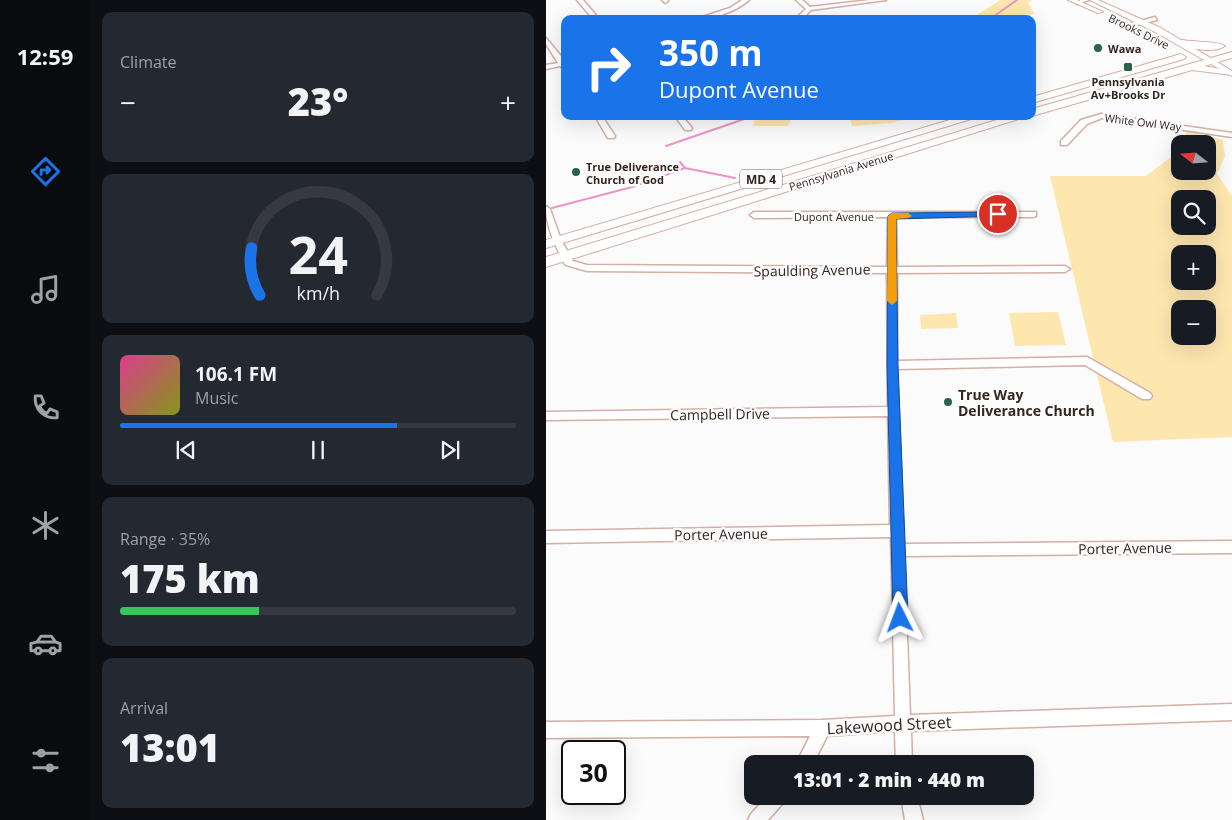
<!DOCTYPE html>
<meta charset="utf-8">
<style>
:root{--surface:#171b24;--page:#242831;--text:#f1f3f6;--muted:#9ea1a6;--line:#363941;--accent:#1a73e8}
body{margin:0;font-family:"Open Sans",sans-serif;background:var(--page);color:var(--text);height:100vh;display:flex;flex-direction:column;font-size:19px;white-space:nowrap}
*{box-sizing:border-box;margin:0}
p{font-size:16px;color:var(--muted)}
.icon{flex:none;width:28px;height:28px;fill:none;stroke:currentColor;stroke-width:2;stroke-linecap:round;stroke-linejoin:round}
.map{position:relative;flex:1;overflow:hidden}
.panel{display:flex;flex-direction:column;gap:12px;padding:12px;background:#0d0f14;width:456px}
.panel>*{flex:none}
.guide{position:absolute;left:15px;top:15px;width:475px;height:105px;border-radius:10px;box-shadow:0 5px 20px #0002;background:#1a73e8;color:#fff;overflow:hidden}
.needle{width:32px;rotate:287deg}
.tools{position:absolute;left:625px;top:135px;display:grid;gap:10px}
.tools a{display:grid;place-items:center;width:45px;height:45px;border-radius:10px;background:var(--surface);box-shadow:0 5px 20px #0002;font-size:25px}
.speed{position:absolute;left:15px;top:740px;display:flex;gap:10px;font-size:25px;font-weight:700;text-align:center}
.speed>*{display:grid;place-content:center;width:65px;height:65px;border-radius:50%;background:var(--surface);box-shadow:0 5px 20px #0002;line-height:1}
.speed .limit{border:2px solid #111;border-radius:8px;background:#fff;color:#111}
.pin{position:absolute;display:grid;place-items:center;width:42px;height:42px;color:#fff;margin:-21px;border:2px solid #fff;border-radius:50%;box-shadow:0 1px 5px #0007}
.me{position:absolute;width:55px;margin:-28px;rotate:357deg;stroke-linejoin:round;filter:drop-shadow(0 0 4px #0008)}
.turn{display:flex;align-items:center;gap:18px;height:105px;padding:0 15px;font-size:22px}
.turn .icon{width:65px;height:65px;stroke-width:2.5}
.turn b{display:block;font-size:35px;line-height:42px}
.big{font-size:38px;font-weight:800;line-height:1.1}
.panel .card{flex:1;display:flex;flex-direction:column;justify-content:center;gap:8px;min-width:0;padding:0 18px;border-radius:10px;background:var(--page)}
.panel .dial{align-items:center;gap:0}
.dial svg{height:130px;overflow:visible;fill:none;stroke:var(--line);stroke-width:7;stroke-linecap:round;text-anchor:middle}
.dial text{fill:var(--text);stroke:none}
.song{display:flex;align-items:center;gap:15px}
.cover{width:60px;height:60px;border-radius:8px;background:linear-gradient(135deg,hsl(330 70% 55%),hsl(70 70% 35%))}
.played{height:5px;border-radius:2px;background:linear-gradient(90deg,var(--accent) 70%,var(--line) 70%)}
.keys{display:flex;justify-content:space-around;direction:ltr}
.heat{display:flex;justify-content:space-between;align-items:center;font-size:28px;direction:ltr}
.charge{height:8px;border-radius:4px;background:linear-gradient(90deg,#34c759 35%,var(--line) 0)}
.trip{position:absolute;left:198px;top:755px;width:290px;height:50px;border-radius:10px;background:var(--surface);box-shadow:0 5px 20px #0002;font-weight:800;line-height:50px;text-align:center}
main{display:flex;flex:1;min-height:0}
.tab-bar{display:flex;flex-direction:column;width:90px;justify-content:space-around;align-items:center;background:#090b0e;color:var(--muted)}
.tab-bar .icon{width:35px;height:35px}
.tab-bar .active{color:var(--accent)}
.tab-bar b{font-size:22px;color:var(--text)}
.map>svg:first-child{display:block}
.green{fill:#fee6af;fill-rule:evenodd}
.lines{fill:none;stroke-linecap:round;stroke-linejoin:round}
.stream{stroke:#ec94c8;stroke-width:2}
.minor-casing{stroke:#d3afa5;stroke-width:3}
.tertiary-casing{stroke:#d3afa5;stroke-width:2}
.trunk-casing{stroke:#d3afa5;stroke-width:2}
.minor{fill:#fff;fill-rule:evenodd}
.tertiary{fill:#fff;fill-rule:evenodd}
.trunk{fill:#fff;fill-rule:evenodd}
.route{fill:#1a73e8;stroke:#114b97}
.slow{fill:#f59e0b}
.poi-dot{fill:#2a634c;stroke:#fbfbfb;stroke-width:2}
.labels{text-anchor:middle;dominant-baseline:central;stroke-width:5;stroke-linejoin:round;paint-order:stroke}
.far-street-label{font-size:11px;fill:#332521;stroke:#fbfbfb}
.far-poi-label{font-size:11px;font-weight:bold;fill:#332521;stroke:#fbfbfb;text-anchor:start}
.shield{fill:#fbfbfb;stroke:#6f6562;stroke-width:1}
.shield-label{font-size:12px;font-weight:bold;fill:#332521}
.street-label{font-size:14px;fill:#332521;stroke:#fbfbfb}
.poi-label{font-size:14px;font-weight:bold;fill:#332521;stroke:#fbfbfb;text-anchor:start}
.near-street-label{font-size:16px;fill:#332521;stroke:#fbfbfb}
</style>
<main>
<nav class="tab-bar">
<b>12:59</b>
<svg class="icon active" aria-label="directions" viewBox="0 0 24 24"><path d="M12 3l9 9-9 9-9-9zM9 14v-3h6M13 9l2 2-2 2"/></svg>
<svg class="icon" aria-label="music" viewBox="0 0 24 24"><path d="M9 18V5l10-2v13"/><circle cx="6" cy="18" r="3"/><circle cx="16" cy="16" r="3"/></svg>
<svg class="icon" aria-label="phone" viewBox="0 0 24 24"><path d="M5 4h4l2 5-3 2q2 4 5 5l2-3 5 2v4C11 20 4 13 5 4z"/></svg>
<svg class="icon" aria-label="climate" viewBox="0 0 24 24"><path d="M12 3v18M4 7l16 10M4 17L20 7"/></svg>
<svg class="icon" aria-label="car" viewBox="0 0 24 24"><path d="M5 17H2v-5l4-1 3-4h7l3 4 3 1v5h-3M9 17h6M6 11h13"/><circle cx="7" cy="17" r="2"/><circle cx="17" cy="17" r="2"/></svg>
<svg class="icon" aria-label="filters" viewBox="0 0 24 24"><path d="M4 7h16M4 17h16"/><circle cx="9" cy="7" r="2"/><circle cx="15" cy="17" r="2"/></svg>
</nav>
<section class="panel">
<div class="card"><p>Climate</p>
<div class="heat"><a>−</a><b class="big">23°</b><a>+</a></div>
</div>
<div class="card dial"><svg viewBox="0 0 100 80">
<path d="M14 69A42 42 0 1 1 86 69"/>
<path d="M14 69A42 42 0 0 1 9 40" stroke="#1a73e8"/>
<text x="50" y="56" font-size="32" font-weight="700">24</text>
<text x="50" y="72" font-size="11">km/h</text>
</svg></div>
<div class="card">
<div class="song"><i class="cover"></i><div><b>106.1 FM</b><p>Music</p></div></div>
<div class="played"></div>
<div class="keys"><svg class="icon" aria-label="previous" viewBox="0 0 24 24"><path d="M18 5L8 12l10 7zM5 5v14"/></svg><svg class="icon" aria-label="pause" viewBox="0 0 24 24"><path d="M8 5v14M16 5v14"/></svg><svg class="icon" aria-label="next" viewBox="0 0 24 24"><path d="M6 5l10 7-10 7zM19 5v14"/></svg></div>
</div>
<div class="card"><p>Range · 35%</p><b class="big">175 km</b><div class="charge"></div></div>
<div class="card"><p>Arrival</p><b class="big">13:01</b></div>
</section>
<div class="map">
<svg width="686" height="820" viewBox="0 0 686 820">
<rect width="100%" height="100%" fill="#fbfbfb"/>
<path class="green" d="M454 0H486L482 3 488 13 480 19H425Z
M209 116H298H246L242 126H207Z
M303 116H368L346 123 306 126Z
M641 131 677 140 679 156 671 174 686 196V437L567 442 504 176H600L634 150V171H661V144H636ZM634 199H661V226H634ZM634 254H661V281H634ZM634 309H661V336H634Z
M512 312 520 345 469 346 463 313Z
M410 313 412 328 375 329 374 315Z"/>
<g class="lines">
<path class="stream" d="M444 19 471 0
M120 146 207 116
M134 162 139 168
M6 208 86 187 139 168 189 178"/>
<defs>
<path id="minor" d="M31 0H37L53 19H47Z
M116 0H122V1L119 3Z
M196 0H203C189 12 168 19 150 19L184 8Z
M250 0H256L264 7 324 0H340L265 10 256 19H249L260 9Z
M535 0H543L531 4V2Z
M609 17 611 20 583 27 580 25Z
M0 38 19 61V70L14 66 0 69V65L12 63 0 44Z
M555 114 686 133V137L556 118 541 124 521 145H515V141L535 120Z
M49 116H56L69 136 68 138H62Z
M129 116H136L146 128 145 130H139Z
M0 206 4 209 15 240 27 261 41 265 341 267 342 217 208 218 204 215 208 212H490V216L487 217H350L351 267 519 266 524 269 519 272 351 273V361L541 357 604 393 606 396 604 399H596L539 365 351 369 358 544 686 541V553L358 556 364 715 686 704V720L365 731 366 764H350L349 731 281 736 267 764H250L264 736 0 738V722L276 720 349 716 345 537 0 543V531L344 525 342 416 0 420V412L342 407 341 273 41 271 20 265 18 263C9 244 0 228 0 206Z
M221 796H240L238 802 222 820H202L205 814Z
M355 796H371L377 820H359Z"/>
<path id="tertiary" d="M522 0H531L557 12 552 13Z
M544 0H552L615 28 686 71V76L609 32Z"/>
<path id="trunk" d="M636 40C647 42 672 41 679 46 668 54 645 48 633 45V41Z
M686 52V58L658 66 686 71V75L646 70 486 116V109Z
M635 54 640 57 638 59 486 103V97Z
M417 116H435L0 248V240Z
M464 116H482L0 267V257Z"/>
</defs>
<use href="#minor" class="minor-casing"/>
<use href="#tertiary" class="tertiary-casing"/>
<use href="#trunk" class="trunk-casing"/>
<use href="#minor" class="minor"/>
<use href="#tertiary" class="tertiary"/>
<use href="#trunk" class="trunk"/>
</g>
<path class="route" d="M452 212 456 214 455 216 350 219 352 365 362 618 360 623 354 625 349 623 347 618 341 365 342 216 346 213Z"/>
<path class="slow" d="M346 213H362L366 216 362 218 350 219 351 301 346 305 341 301 342 216Z"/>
<g class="poi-dot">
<circle cx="552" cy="48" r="5"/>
<rect x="577" y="62" width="10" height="10" rx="2.5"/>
<circle cx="30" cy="172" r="5"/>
<circle cx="402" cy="402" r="5"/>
</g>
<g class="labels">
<g class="far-street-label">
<text transform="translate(593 31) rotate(26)">Brooks Drive</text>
<text transform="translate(597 122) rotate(7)">White Owl Way</text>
<text transform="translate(295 171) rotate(-17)">Pennsylvania Avenue</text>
<text x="288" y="216">Dupont Avenue</text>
</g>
<g class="far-poi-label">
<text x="562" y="48">Wawa</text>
<text x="582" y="81" text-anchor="middle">Pennsylvania<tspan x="582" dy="13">Av+Brooks Dr</tspan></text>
<text x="40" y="166">True Deliverance<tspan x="40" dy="13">Church of God</tspan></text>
</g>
<rect class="shield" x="194" y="169.5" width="42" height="19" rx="4"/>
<g class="shield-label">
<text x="215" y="179">MD 4</text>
</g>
<g class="street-label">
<text transform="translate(266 270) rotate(-1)">Spaulding Avenue</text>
<text transform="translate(174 414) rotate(-1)">Campbell Drive</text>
<text transform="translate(175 534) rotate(-1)">Porter Avenue</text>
<text transform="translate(579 548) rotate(-1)">Porter Avenue</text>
</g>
<g class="poi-label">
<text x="412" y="394">True Way<tspan x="412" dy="16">Deliverance Church</tspan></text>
</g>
<g class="near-street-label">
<text transform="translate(343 725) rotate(-3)">Lakewood Street</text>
</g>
</g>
</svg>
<div class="tools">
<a><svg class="needle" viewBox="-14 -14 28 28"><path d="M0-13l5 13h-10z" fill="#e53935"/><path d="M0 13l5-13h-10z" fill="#9ea1a6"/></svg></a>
<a><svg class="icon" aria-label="search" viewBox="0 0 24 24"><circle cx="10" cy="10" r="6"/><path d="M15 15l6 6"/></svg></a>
<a>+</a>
<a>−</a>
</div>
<div class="speed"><div class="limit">30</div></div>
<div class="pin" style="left:452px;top:214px;background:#d93025"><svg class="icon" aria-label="arrive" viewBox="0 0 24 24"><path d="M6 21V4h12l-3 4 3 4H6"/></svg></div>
<svg class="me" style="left:354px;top:618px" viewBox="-20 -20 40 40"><path d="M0-17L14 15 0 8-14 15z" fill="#1a73e8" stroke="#fff" stroke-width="4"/></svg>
<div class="trip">13:01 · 2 min · 440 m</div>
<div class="guide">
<div class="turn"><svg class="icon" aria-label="right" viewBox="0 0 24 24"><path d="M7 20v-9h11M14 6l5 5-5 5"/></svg><div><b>350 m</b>Dupont Avenue</div></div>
</div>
</div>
</main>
